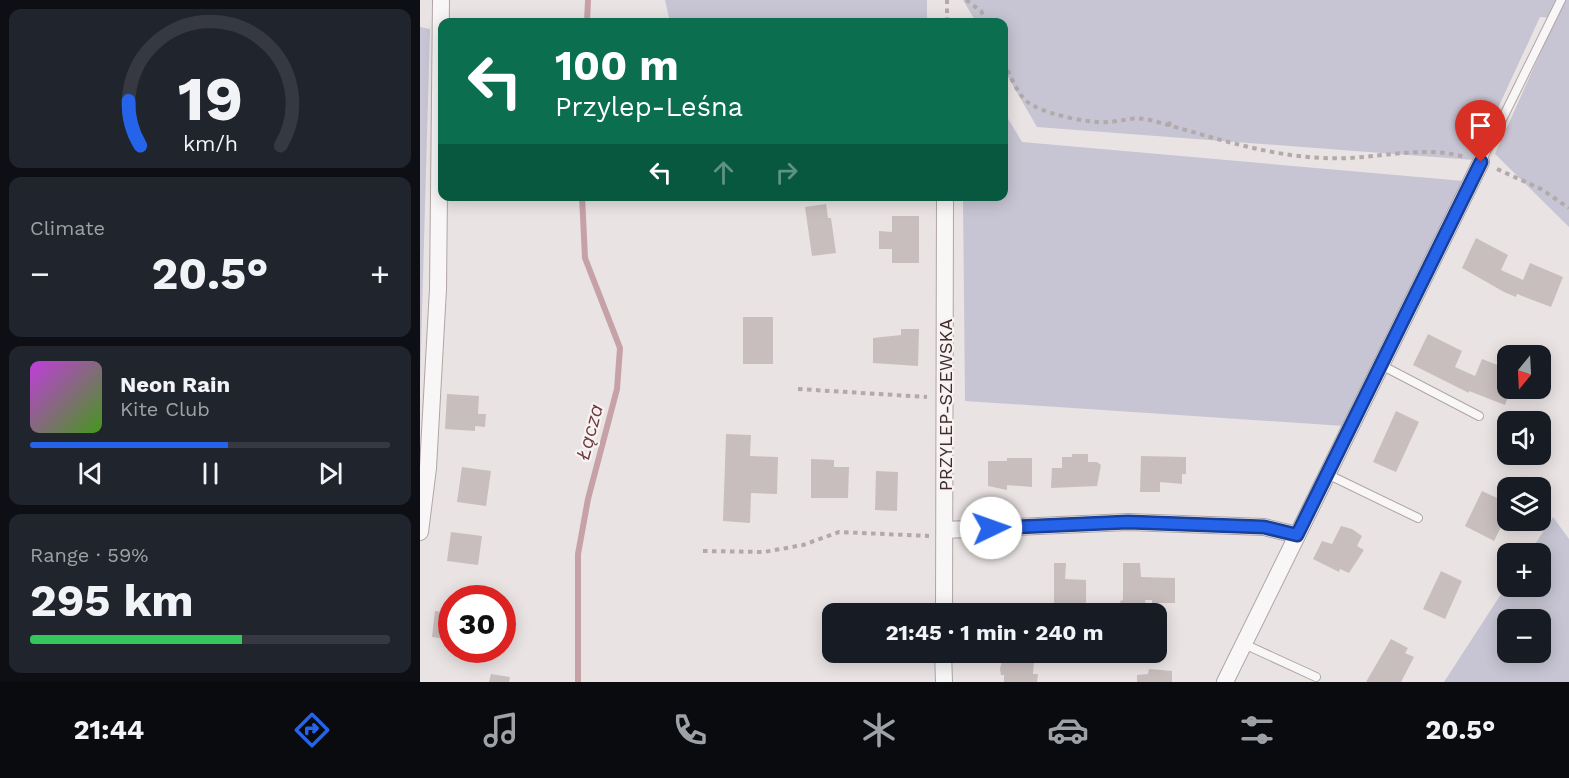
<!DOCTYPE html>
<meta charset="utf-8">
<style>
:root{--surface:#171b24;--page:#20242c;--text:#f1f3f6;--muted:#9ea1a6;--line:#363941;--accent:#2563eb}
body{margin:0;font-family:"Work Sans",sans-serif;background:var(--page);color:var(--text);height:100vh;display:flex;flex-direction:column;font-size:22px;white-space:nowrap}
*{box-sizing:border-box;margin:0}
p{font-size:20px;color:var(--muted)}
.icon{flex:none;width:33px;height:33px;fill:none;stroke:currentColor;stroke-width:2;stroke-linecap:round;stroke-linejoin:round}
.map{position:relative;flex:1;overflow:hidden}
.drawer{display:flex;flex-direction:column;gap:9px;padding:9px;background:#0d0f14;width:420px}
.drawer>*{flex:none}
.banner{position:absolute;left:18px;top:18px;width:570px;height:183px;border-radius:12px;box-shadow:0 3px 15px #0003;background:#0b6e4f;color:#fff;overflow:hidden}
.needle{width:39px;rotate:198deg}
.buttons{position:absolute;left:1077px;top:345px;display:grid;gap:12px}
.buttons a{display:grid;place-items:center;width:54px;height:54px;border-radius:12px;background:var(--surface);box-shadow:0 3px 15px #0003;font-size:30px}
.speed{position:absolute;left:18px;top:585px;display:flex;gap:12px;font-size:30px;font-weight:700;text-align:center}
.speed>*{display:grid;place-content:center;width:78px;height:78px;border-radius:50%;background:var(--surface);box-shadow:0 3px 15px #0003;line-height:1}
.speed .limit{border:9px solid #d22;background:#fff;color:#111}
.pin{position:absolute;display:grid;place-items:center;width:51px;height:51px;color:#fff;margin:-62px -26px;border-radius:50% 50% 50% 0;rotate:-45deg;box-shadow:0 0 6px #0007}
.pin .icon{rotate:45deg}
.me{position:absolute;width:66px;margin:-33px;rotate:87deg;stroke-linejoin:round;filter:drop-shadow(0 0 4px #0008)}
.turn{display:flex;align-items:center;gap:21px;height:126px;padding:0 18px;font-size:27px}
.turn .icon{width:78px;height:78px;stroke-width:2.5}
.turn b{display:block;font-size:42px;line-height:51px}
.lanes{display:flex;align-items:center;height:57px;padding:0 18px;background:#0003;justify-content:center;gap:30px;direction:ltr}
.lanes .off{opacity:.35}
.big{font-size:45px;font-weight:700;line-height:1.1}
.drawer .card{flex:1;display:flex;flex-direction:column;justify-content:center;gap:9px;min-width:0;padding:0 21px;border-radius:12px;background:var(--page)}
.drawer .dial{align-items:center;gap:0}
.dial svg{height:156px;overflow:visible;fill:none;stroke:var(--line);stroke-width:7;stroke-linecap:round;text-anchor:middle}
.dial text{fill:var(--text);stroke:none}
.song{display:flex;align-items:center;gap:18px}
.cover{width:72px;height:72px;border-radius:9px;background:linear-gradient(135deg,hsl(290 70% 55%),hsl(100 70% 35%))}
.played{height:6px;border-radius:3px;background:linear-gradient(90deg,var(--accent) 55%,var(--line) 55%)}
.keys{display:flex;justify-content:space-around;direction:ltr}
.heat{display:flex;justify-content:space-between;align-items:center;font-size:33px;direction:ltr}
.charge{height:9px;border-radius:4px;background:linear-gradient(90deg,#34c759 59%,var(--line) 0)}
.trip{position:absolute;left:402px;top:603px;width:345px;height:60px;border-radius:12px;background:var(--surface);box-shadow:0 3px 15px #0003;font-weight:700;line-height:60px;text-align:center}
.tabs{display:flex;height:96px;justify-content:space-around;align-items:center;background:#090b0e;color:var(--muted)}
.tabs .icon{width:42px;height:42px}
.tabs .on{color:var(--accent)}
.tabs b{font-size:27px;color:var(--text)}
main{display:flex;flex:1;min-height:0}
.map>svg:first-child{display:block}
.green{fill:#c7c5d3;fill-rule:evenodd}
.lines{fill:none;stroke-linecap:round;stroke-linejoin:round}
.stream{stroke:#c6a2a7;stroke-width:6}
.building{fill:#c9bebe}
.service-casing{stroke:#b0a5a5;stroke-width:10}
.minor-casing{stroke:#b0a5a5;stroke-width:18}
.path{stroke:#b2aaaa;stroke-width:4;stroke-dasharray:4.5 4.5;stroke-linecap:butt}
.service{stroke:#f8f6f6;stroke-width:8}
.minor{stroke:#f8f6f6;stroke-width:16}
.route-casing{stroke:#184099;stroke-width:15}
.route{stroke:#2563eb;stroke-width:10}
.labels{text-anchor:middle;dominant-baseline:central;stroke-width:4.5;stroke-linejoin:round;paint-order:stroke}
.street-label{font-size:18px;fill:#402d2d;stroke:#f7f3f3}
.water-label{font-size:20px;font-style:italic;fill:#703b40;stroke:#f7f3f3}
</style>
<main>
<section class="drawer">
<div class="card dial"><svg viewBox="0 0 100 80">
<path d="M14 69A42 42 0 1 1 86 69"/>
<path d="M14 69A42 42 0 0 1 8 46" stroke="#2563eb"/>
<text x="50" y="56" font-size="32" font-weight="700">19</text>
<text x="50" y="72" font-size="11">km/h</text>
</svg></div>
<div class="card"><p>Climate</p>
<div class="heat"><a>−</a><b class="big">20.5°</b><a>+</a></div>
</div>
<div class="card">
<div class="song"><i class="cover"></i><div><b>Neon Rain</b><p>Kite Club</p></div></div>
<div class="played"></div>
<div class="keys"><svg class="icon" aria-label="previous" viewBox="0 0 24 24"><path d="M18 5L8 12l10 7zM5 5v14"/></svg><svg class="icon" aria-label="pause" viewBox="0 0 24 24"><path d="M8 5v14M16 5v14"/></svg><svg class="icon" aria-label="next" viewBox="0 0 24 24"><path d="M6 5l10 7-10 7zM19 5v14"/></svg></div>
</div>
<div class="card"><p>Range · 59%</p><b class="big">295 km</b><div class="charge"></div></div>
</section>
<div class="map">
<svg width="1149" height="682" viewBox="0 0 1149 682">
<rect width="100%" height="100%" fill="#eae3e3"/>
<path class="green" d="M245 0H507V22H250Z
M543 0H1149V227L1075 154 1136 18 1120 17 1054 160 617 127 584 70V22H556Z
M0 27 10 29 0 384Z
M584 112 602 142 1044 181 924 426 545 401 543 197 584 196Z
M1133 517 1149 539V682H1024L1087 585 1120 586V554L1109 553ZM1088 620H1120V652H1088Z"/>
<g class="lines">
<path class="stream" d="M167 22 168 0
M158 682V554L168 499 197 389 200 348 165 258 162 196"/>
</g>
<path class="building" d="M406 204 408 218H411L416 253 392 256 385 207Z
M472 216H499V263H472V249H459V231L472 232Z
M1056 238 1088 255 1081 270 1103 280 1110 263 1143 277 1131 307 1097 294 1096 297 1084 292 1042 268Z
M323 317H353V364H323Z
M481 329H499L498 366 453 363V338L481 335Z
M1008 334 1042 351 1035 367 1055 376 1062 359 1088 369V388H1091L1085 405 1049 391V393L993 365Z
M27 394 59 396 58 414H66L65 427 55 426V431L25 429Z
M976 411 999 422 976 472 953 462Z
M306 434 331 435 330 456 358 457 357 494 331 493 330 523 303 521Z
M652 454H668V462H677L681 465 677 486 631 488 632 468H642V457H652Z
M721 456 766 457V474H762V484L740 482V492H720Z
M587 458H612V487L587 485V490L568 486V461H587Z
M391 459 414 460V467H429L428 498H391Z
M42 467 71 471 66 506 37 502Z
M456 471 478 472 477 511 455 510Z
M1062 491 1088 503V513L1074 541 1045 526Z
M921 526 932 529 942 536 937 546 944 550 929 573 920 569 919 572 893 559 902 541 912 544Z
M31 532 62 536 58 565 27 561Z
M634 563H646L645 579 666 580V614H634Z
M703 563H720L721 577 755 578V603H732V600H725L728 614H703L700 601 703 600Z
M1021 571 1042 581 1025 619 1003 609Z
M15 611 32 613V640L12 637Z
M971 639 988 648 985 653 994 657 981 682H946Z
M582 660 614 661 613 674H618L617 682H584V675H581L580 669Z
M729 669 752 671V682H717V675L728 674Z
M71 674 90 677 89 682H69Z"/>
<g class="lines">
<defs>
<path id="service" d="M1061 162 1141 0
M961 365 1059 416
M907 474 998 518
M824 644 896 677"/>
<path id="minor" d="M525 530 708 522 844 527 877 535
M0 532 8 468 18 289 21 0
M524 614 525 196
M523 652 524 682
M805 682 1061 162"/>
</defs>
<use href="#service" class="service-casing"/>
<use href="#minor" class="minor-casing"/>
<path class="path" d="M546 0 561 11 567 22
M527 22V0
M584 62C590 75 599 100 614 106 631 115 671 124 689 122 703 121 716 116 730 120 786 135 845 156 904 158 951 161 999 144 1045 157
M749 126 750 120
M1077 169 1121 189 1149 208
M378 389 507 397
M283 551 344 552 383 545 419 532 509 536"/>
<use href="#service" class="service"/>
<use href="#minor" class="minor"/>
</g>
<g class="lines">
<defs>
<path id="route" d="M571 528 708 522 844 527 877 535 1061 162"/>
</defs>
<use href="#route" class="route-casing"/>
<use href="#route" class="route"/>
</g>
<g class="labels">
<g class="street-label">
<text transform="translate(525 405) rotate(-90)">PRZYLEP-SZEWSKA</text>
</g>
<g class="water-label">
<text transform="translate(169 432) rotate(-75)">Łącza</text>
</g>
</g>
</svg>
<div class="buttons">
<a><svg class="needle" viewBox="-14 -14 28 28"><path d="M0-13l5 13h-10z" fill="#e53935"/><path d="M0 13l5-13h-10z" fill="#9ea1a6"/></svg></a>
<a><svg class="icon" aria-label="sound" viewBox="0 0 24 24"><path d="M4 9h4l5-4v14l-5-4H4zM17 9q2 3 0 6"/></svg></a>
<a><svg class="icon" aria-label="layers" viewBox="0 0 24 24"><path d="M12 4l9 5-9 5-9-5zM3 14l9 5 9-5"/></svg></a>
<a>+</a>
<a>−</a>
</div>
<div class="speed"><div class="limit">30</div></div>
<div class="pin" style="left:1061px;top:162px;background:#d93025"><svg class="icon" aria-label="arrive" viewBox="0 0 24 24"><path d="M6 21V4h12l-3 4 3 4H6"/></svg></div>
<svg class="me" style="left:571px;top:528px" viewBox="-20 -20 40 40"><circle r="19" fill="#fff"/><path d="M0-13L10 11 0 6-10 11z" fill="#2563eb"/></svg>
<div class="trip">21:45 · 1 min · 240 m</div>
<div class="banner">
<div class="turn"><svg class="icon" aria-label="left" viewBox="0 0 24 24"><path d="M17 20v-9H6M10 6l-5 5 5 5"/></svg><div><b>100 m</b>Przylep-Leśna</div></div>
<div class="lanes"><svg class="icon" aria-label="left" viewBox="0 0 24 24"><path d="M17 20v-9H6M10 6l-5 5 5 5"/></svg><svg class="icon off" aria-label="ahead" viewBox="0 0 24 24"><path d="M12 20V5M6 11l6-6 6 6"/></svg><svg class="icon off" aria-label="right" viewBox="0 0 24 24"><path d="M7 20v-9h11M14 6l5 5-5 5"/></svg></div>
</div>
</div>
</main>
<nav class="tabs">
<b>21:44</b>
<svg class="icon on" aria-label="directions" viewBox="0 0 24 24"><path d="M12 3l9 9-9 9-9-9zM9 14v-3h6M13 9l2 2-2 2"/></svg>
<svg class="icon" aria-label="music" viewBox="0 0 24 24"><path d="M9 18V5l10-2v13"/><circle cx="6" cy="18" r="3"/><circle cx="16" cy="16" r="3"/></svg>
<svg class="icon" aria-label="phone" viewBox="0 0 24 24"><path d="M5 4h4l2 5-3 2q2 4 5 5l2-3 5 2v4C11 20 4 13 5 4z"/></svg>
<svg class="icon" aria-label="climate" viewBox="0 0 24 24"><path d="M12 3v18M4 7l16 10M4 17L20 7"/></svg>
<svg class="icon" aria-label="car" viewBox="0 0 24 24"><path d="M5 17H2v-5l4-1 3-4h7l3 4 3 1v5h-3M9 17h6M6 11h13"/><circle cx="7" cy="17" r="2"/><circle cx="17" cy="17" r="2"/></svg>
<svg class="icon" aria-label="filters" viewBox="0 0 24 24"><path d="M4 7h16M4 17h16"/><circle cx="9" cy="7" r="2"/><circle cx="15" cy="17" r="2"/></svg>
<b>20.5°</b>
</nav>
